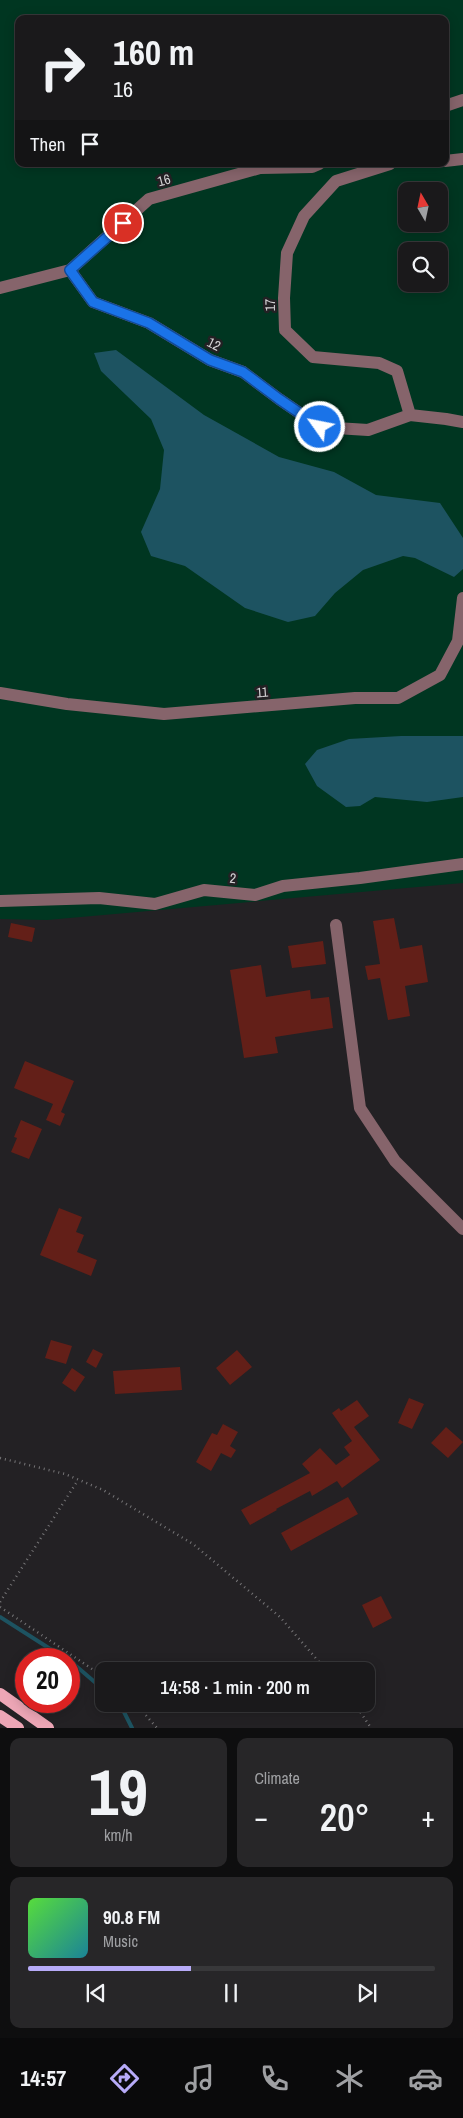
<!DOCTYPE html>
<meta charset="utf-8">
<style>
:root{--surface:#1a191b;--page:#272628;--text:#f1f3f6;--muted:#9fa0a3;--line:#38383a;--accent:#b7abf8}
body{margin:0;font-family:"Archivo Narrow",sans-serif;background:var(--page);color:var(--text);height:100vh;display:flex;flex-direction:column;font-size:19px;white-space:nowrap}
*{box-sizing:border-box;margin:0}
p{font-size:16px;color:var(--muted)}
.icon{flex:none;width:28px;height:28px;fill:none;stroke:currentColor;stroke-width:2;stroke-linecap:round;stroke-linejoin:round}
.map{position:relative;height:1728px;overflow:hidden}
.sheet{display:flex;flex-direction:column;gap:10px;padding:10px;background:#0e0e0f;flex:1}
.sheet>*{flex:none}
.guide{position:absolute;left:15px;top:15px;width:434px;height:152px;border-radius:10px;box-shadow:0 2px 12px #0003,0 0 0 1px var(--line);background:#1a191b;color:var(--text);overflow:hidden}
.needle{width:32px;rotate:351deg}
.tools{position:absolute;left:398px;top:182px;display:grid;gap:10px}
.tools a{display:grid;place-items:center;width:50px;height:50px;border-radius:10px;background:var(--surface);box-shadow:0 2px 12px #0003,0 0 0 1px var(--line);font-size:25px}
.speed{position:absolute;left:15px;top:1648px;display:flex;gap:10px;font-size:25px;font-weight:700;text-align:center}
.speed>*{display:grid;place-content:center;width:65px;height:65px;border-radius:50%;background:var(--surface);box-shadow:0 2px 12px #0003,0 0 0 1px var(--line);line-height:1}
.speed .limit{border:8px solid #d22;background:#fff;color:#111}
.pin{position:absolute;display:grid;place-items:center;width:42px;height:42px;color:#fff;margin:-21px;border:2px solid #fff;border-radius:50%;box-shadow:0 1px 5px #0007}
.me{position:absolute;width:55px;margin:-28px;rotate:303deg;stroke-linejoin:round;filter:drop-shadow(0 0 4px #0008)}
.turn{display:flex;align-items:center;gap:18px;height:105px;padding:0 15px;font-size:22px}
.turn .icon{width:65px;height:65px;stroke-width:2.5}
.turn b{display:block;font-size:35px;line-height:42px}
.then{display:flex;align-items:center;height:48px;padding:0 15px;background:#0003;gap:10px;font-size:19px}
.big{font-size:38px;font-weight:600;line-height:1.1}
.sheet .card{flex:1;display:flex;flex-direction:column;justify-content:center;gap:8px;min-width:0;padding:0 18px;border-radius:10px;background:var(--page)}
.sheet .dial{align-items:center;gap:0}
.dial b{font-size:65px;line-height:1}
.song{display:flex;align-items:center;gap:15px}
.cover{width:60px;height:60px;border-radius:8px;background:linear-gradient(135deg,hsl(110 70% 55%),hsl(190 70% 35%))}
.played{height:5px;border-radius:2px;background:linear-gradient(90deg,var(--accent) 40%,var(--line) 40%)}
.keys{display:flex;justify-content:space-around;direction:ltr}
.heat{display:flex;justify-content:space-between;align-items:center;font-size:28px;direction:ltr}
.sheet .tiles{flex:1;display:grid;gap:10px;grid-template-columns:1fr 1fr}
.card:last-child{grid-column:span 2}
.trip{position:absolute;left:95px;top:1662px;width:280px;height:50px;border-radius:10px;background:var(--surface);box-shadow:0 2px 12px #0003,0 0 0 1px var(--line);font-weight:600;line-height:50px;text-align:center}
.tabs{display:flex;height:80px;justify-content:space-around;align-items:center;background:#0a0a0b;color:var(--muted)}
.tabs .icon{width:35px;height:35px}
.tabs .on{color:var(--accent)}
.tabs b{font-size:22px;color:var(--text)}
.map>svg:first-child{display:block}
.green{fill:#003621;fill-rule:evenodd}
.water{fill:#1d5361}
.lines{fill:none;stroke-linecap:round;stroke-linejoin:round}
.stream{stroke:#1d5361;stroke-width:4}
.building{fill:#631f18}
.path{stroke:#777678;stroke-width:2.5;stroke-dasharray:1 4;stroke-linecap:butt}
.minor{stroke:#86646b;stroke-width:12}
.major{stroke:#eda6b6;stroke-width:12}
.route-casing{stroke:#114b97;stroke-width:12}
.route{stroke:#1a73e8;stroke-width:9}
.labels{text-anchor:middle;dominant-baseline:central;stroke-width:5;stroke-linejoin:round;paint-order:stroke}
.street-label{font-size:14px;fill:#d3d2d4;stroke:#232124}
</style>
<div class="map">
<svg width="463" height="1728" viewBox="0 0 463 1728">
<rect width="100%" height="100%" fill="#232124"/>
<path class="green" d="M0 0H463V883L47 920 0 919ZM19 19H445V164H19ZM406 191H439V224H406ZM406 251H439V284H406Z"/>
<path class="water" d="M116 350 204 415 279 457 334 472 376 495 440 503 463 538V569L454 577 415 558 403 556 363 570 335 593 315 616 288 622 245 608 185 566 151 556 141 532 160 489 164 450 151 419 101 371 94 353Z
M401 736H463V797L427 802 375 797 360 806 346 807 317 786 305 764 317 750 349 739Z"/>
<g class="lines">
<path class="stream" d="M0 1617 66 1659
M69 1660 104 1690
M120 1704 132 1728"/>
</g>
<path class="building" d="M394 918 400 949 422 945 428 982 405 986 410 1016 388 1020 380 978 368 980 365 966 380 964 373 921Z
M11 923 35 928 32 942 8 937Z
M323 941 326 964 292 968 288 946Z
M261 965 266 997 310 990 311 999 329 997 333 1028 275 1037 278 1053 244 1058 230 970Z
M25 1061 74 1081 61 1112 65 1114 60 1126 46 1120 53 1104 14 1088Z
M21 1120 42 1129 29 1159 11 1152 17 1138 14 1137Z
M59 1208 82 1217 76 1232 84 1235 77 1252 97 1260 91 1276 40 1255Z
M51 1340 72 1346 66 1364 45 1358Z
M93 1349 103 1354 96 1368 86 1362Z
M237 1350 252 1367 230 1385 216 1368Z
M180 1367 182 1390 115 1394 113 1371Z
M72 1368 85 1377 75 1392 62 1383Z
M409 1398 424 1404 412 1429 398 1423Z
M357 1400 369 1416 354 1427 380 1460 342 1488 337 1481 312 1496 310 1491 276 1509 277 1510 250 1525 241 1510 310 1473 302 1464 320 1448 336 1465 350 1455 344 1447 352 1441 332 1413 339 1408 341 1411Z
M223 1424 238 1432 230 1446 236 1450 231 1458 221 1453 211 1471 196 1462 212 1433 217 1435Z
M446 1427 463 1442 448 1458 431 1443Z
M348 1497 358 1514 291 1551 281 1533Z
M381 1596 392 1618 373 1628 362 1605Z"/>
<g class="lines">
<path class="path" d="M0 1458 65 1474 103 1490 193 1544 280 1617 327 1671
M0 1602 78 1480
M0 1607 104 1677
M136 1704 157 1728
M355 1704 371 1728"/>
<path class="minor" d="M445 106 463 100
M445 161 463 159
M390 164 336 181 304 216 287 253 284 298 285 330 313 357 379 363 397 371 410 415
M70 270 93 302 149 323 210 360 243 372 279 399 320 427 368 430 410 415 446 419 463 422
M0 288 70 270 149 199 260 168 312 167 319 164
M0 693 67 704 164 714 355 698H398L440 675 458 641 463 598
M0 901 99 898 155 904 204 890 255 895 283 886 360 878 463 864
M336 925 360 1108 395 1161 463 1229"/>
<path class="major" d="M0 1694 48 1728
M0 1716 18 1728"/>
</g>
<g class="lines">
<defs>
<path id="route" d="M123 223 70 270 93 302 149 323 210 360 243 372 279 399 320 427"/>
</defs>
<use href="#route" class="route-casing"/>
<use href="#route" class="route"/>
</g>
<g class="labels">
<g class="street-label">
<text transform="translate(164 180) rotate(-15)">16</text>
<text transform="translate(270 305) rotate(-91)">17</text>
<text transform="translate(214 344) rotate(27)">12</text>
<text transform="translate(262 692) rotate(-4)">11</text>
<text transform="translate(233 878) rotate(6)">2</text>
</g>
</g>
</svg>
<div class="tools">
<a><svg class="needle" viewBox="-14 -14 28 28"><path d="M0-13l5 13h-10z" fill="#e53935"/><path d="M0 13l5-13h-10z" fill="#9fa0a3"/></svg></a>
<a><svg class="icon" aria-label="search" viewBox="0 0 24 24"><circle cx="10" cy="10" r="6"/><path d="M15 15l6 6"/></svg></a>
</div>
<div class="speed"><div class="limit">20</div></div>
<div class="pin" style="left:123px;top:223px;background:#d93025"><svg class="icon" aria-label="arrive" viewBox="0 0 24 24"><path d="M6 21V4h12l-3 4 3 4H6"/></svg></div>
<svg class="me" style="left:320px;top:427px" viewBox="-20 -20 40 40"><circle r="17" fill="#1a73e8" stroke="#fff" stroke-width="3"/><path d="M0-11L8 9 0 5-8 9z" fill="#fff"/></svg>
<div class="trip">14:58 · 1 min · 200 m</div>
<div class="guide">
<div class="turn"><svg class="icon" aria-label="right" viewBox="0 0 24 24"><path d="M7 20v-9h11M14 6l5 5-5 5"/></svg><div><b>160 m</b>16</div></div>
<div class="then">Then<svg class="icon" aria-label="arrive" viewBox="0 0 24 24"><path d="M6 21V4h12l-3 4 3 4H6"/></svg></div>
</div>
</div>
<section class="sheet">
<div class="tiles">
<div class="card dial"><b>19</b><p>km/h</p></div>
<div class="card"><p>Climate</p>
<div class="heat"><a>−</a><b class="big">20°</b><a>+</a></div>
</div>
<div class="card">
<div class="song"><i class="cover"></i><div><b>90.8 FM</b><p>Music</p></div></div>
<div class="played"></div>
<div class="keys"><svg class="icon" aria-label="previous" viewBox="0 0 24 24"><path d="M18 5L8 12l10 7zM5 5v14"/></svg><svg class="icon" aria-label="pause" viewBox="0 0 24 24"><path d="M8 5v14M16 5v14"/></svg><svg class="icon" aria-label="next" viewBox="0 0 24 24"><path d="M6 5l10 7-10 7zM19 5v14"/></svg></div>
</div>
</div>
</section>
<nav class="tabs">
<b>14:57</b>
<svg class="icon on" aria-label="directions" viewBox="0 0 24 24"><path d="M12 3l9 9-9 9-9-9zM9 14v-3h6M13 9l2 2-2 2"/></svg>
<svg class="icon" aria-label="music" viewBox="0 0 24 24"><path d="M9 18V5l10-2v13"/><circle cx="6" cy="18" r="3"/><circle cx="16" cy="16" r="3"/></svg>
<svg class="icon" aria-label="phone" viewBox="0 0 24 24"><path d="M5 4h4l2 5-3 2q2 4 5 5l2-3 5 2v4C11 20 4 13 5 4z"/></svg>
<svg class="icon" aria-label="climate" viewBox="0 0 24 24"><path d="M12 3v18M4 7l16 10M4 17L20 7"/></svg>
<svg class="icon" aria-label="car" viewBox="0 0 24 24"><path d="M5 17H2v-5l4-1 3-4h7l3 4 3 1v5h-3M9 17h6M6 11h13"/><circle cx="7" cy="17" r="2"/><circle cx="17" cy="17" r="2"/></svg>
</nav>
